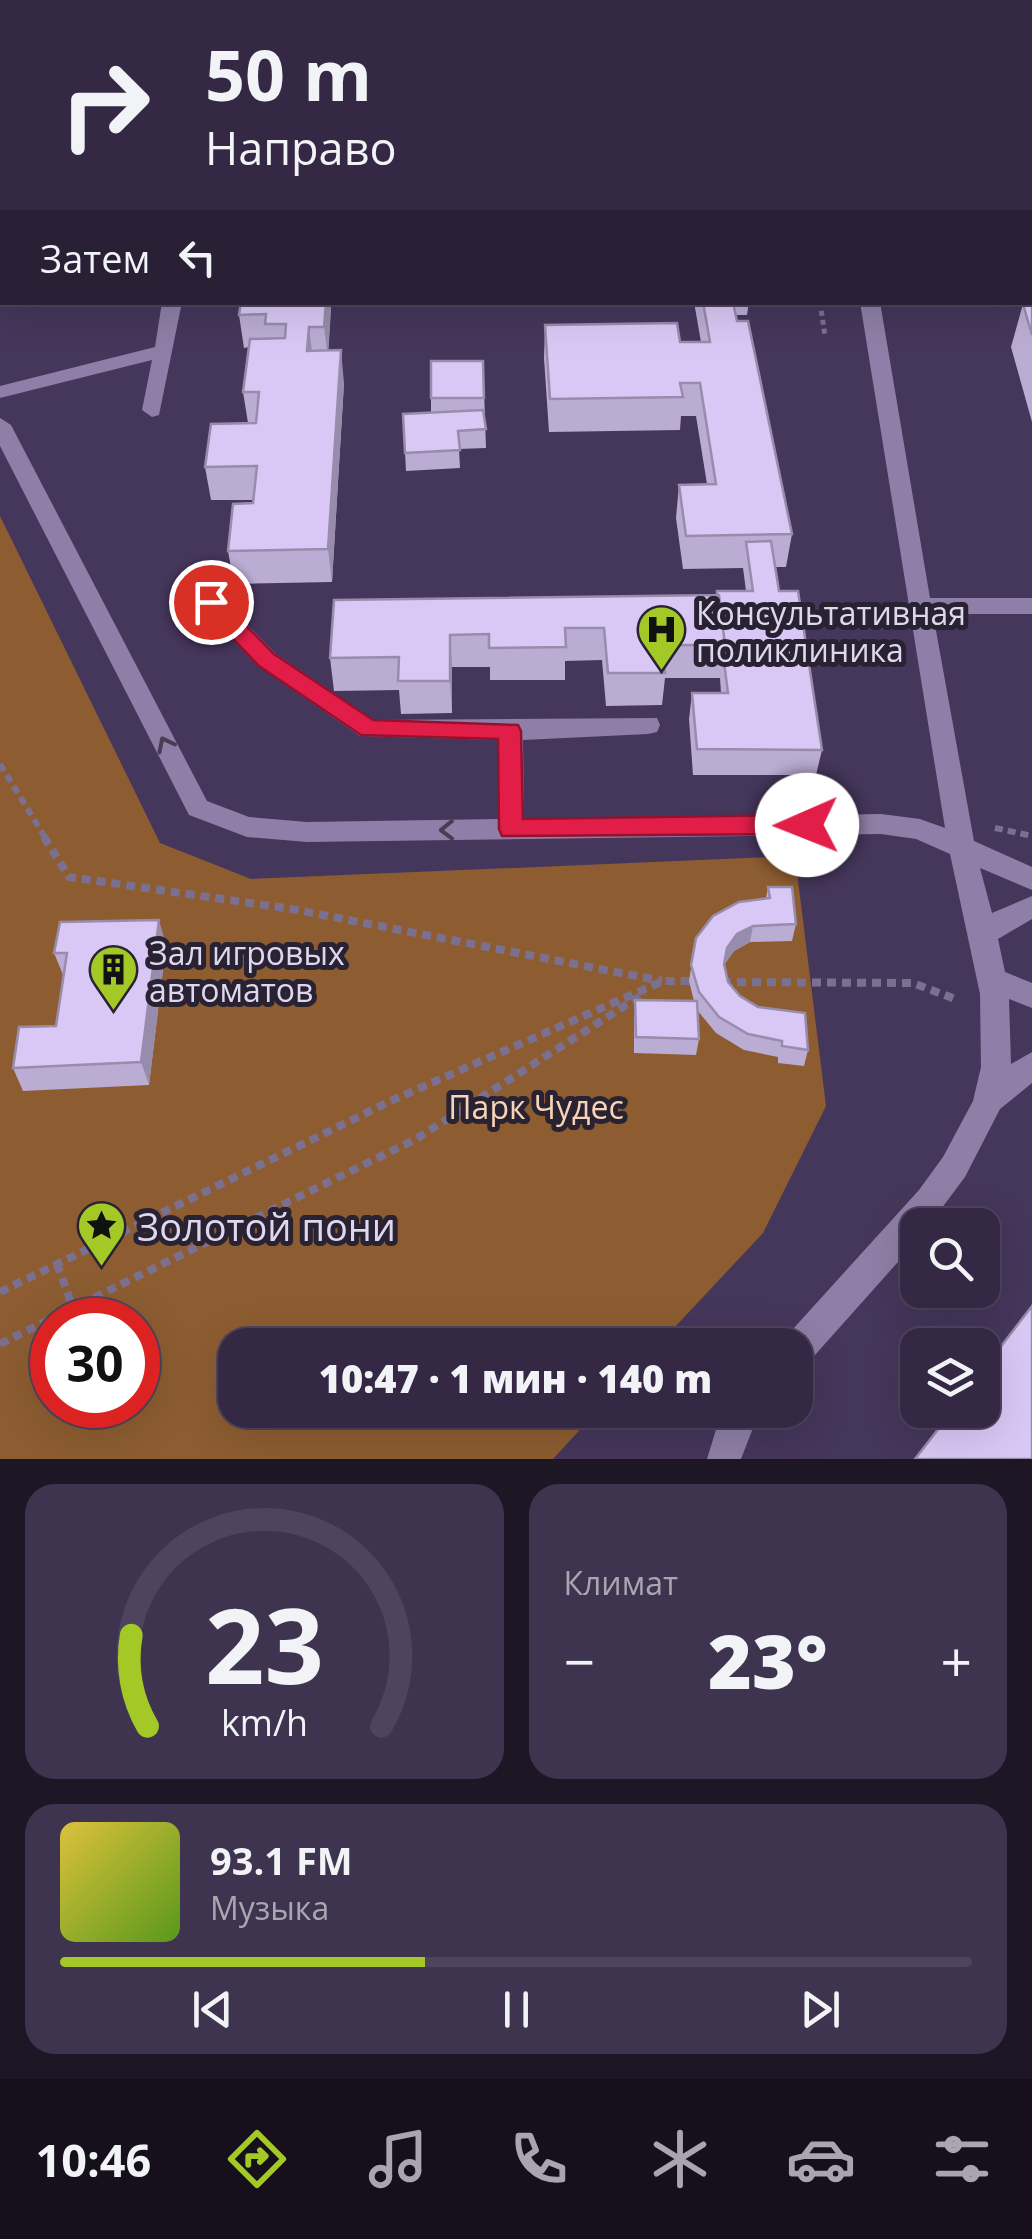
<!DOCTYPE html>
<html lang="ru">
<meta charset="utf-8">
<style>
:root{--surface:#342844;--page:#3f344f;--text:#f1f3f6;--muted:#a9a6b2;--line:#4e445d;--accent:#a4c825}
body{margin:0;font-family:"Open Sans",sans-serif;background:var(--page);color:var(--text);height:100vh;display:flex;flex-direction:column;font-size:38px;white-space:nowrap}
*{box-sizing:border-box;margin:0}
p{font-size:32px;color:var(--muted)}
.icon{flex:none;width:55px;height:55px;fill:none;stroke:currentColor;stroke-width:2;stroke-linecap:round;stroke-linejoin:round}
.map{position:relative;height:1459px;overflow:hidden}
.side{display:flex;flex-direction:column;gap:25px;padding:25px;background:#1d1625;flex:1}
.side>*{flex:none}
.banner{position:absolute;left:0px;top:0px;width:1032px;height:305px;box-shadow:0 10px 40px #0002,0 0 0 2px var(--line);background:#342844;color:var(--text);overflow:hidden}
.buttons{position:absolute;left:900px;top:1208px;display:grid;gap:20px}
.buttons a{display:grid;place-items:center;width:100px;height:100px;border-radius:20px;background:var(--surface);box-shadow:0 10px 40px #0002,0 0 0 2px var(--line);font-size:50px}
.speed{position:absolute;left:30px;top:1298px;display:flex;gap:20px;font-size:50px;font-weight:700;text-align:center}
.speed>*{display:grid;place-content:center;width:130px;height:130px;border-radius:50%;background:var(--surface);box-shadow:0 10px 40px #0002,0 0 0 2px var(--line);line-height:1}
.speed .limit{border:15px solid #d22;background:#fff;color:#111}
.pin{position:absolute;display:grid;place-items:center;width:85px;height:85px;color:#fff;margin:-42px;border:5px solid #fff;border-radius:50%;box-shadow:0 2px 10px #0007}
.me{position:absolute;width:110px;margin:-55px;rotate:269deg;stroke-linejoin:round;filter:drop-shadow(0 0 8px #0008)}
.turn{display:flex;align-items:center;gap:35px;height:210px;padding:0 40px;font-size:45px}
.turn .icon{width:130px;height:130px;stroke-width:2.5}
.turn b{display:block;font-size:70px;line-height:85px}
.then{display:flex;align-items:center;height:95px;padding:0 40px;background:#0003;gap:20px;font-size:38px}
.big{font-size:75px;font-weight:800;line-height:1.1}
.side .tile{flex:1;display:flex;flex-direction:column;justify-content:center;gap:15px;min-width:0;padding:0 35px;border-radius:30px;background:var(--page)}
.side .dial{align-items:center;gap:0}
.dial svg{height:260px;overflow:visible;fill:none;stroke:var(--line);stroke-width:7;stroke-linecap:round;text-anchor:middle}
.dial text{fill:var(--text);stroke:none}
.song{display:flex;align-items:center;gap:30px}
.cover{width:120px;height:120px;border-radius:15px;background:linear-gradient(135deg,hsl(50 70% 55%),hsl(90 70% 35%))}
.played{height:10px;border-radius:5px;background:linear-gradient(90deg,var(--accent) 40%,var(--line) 40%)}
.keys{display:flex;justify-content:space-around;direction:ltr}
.heat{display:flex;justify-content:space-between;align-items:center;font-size:55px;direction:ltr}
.side .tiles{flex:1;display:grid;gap:25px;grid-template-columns:1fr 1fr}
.tile:last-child{grid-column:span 2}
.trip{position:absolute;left:218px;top:1328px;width:595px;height:100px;border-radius:30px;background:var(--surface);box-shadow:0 10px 40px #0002,0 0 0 2px var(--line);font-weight:800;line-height:100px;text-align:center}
.menu{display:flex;height:160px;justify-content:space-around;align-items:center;background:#15101b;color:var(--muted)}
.menu .icon{width:70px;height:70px}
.menu .active{color:var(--accent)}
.menu b{font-size:45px;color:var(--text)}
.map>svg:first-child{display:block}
.green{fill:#8d5d31;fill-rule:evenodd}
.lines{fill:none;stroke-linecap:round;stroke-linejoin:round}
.path-far2{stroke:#7c7090;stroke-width:5;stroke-dasharray:5 4;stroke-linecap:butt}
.path-far1{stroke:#7c7090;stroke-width:6;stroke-dasharray:8 5;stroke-linecap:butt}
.path{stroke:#7c7090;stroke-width:8;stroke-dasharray:9 6;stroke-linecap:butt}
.minor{fill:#8f7fa8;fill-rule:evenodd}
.wall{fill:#bbacd3}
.shaded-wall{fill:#988cac}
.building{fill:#d9c8f5;stroke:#988cac;stroke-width:2.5}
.oneway{stroke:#473e55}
.route{fill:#e11d48;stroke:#92132f;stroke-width:2.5}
.labels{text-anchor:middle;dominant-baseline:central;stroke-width:10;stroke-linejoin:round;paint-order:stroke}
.poi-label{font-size:32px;fill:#dfd7ee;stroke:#282232;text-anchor:start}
.park-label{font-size:32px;fill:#f7d4b7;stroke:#282232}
.near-poi-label{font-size:38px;fill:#dfd7ee;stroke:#282232;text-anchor:start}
</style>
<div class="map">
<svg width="1032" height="1459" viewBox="0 0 1032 1459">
<rect width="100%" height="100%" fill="#45365b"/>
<path class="green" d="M0 516 160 843 251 879 795 856 826 1106 763 1233 658 1345H235V1410H598L553 1459H0ZM52 1320H138V1405H52Z"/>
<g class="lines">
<path class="path-far2" d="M820 302 825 336"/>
<path class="path-far1" d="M0 764 46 839
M995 828 1032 836"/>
<path class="path" d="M44 837 69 877 292 909 662 981
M722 982 913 983 955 999
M57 1264 73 1308
M0 1292 395 1099 663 981H694
M0 1344 416 1139 645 993"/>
<path class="minor" d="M681 0H697V2H682Z
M813 0H829V2H814Z
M976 0H992L993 2H978Z
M1030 54H1032V64H1030Z
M162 302H182L159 415 152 417 142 410 152 360 0 398V386L155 347Z
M860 302H880L930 598H1032V614H933L974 841 1032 867V890L980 868 992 913 1032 896V919L998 939 1005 972 1032 983V1008L1009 999 1011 1064 1032 1052V1083L1000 1109 965 1177 929 1225H918L914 1244 807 1364 795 1369V1345H781L783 1340 919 1190 943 1157 973 1101 981 1067 980 994 950 854 916 839 881 834 307 842 247 837 189 815 0 446V418L11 425 207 801 249 817 307 822 498 819V740L360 736 258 666 203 608 199 602 211 594 219 596 276 654 374 720 657 718 660 725 657 732 648 734 523 740 524 819 881 814 920 819 945 828Z
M722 1410H760L741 1459H707Z"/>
</g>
<path class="wall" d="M705 0H756V2H705Z
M904 0H968L969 2H905Z
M1030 120 1032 126V208H1030Z
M241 302H503L331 305 328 350 344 383 332 582 234 584 228 551 253 503V500H211L205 467 248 423 243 392 249 347 244 348 239 315Z
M694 302H749L747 315H736L792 534 786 567H775L779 591 822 750 816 775H693L689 719 692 693H721L720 678H665L662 705 606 706 602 660 565 661V680H490V667H452V713L401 714 399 690 334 691 330 658 334 600 716 595 717 591H746L743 568 683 569 676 518 679 485 707 484 696 416H681L680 430 549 432 544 358 545 325 680 342H701Z
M1023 304H1032V422L1011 347Z
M483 361 486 448 459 449 460 468 406 471 403 414 431 412V398Z
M768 887 796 924 792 941 750 942 734 951 724 965 728 982 740 996 808 1050 804 1066 778 1063V1057L744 1050 716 1033 697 1010 699 1039 696 1055 634 1053V1016L635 1000 694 1001 689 981 696 938 766 898Z
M166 945 149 1085 23 1091 13 1068 56 1026 64 977 54 953Z"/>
<path class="shaded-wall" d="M273 0H297L295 2H270Z
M326 302H331V310L328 359 324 327Z
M309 327 313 360 307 351Z
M341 350 344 383 332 582 328 549Z
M450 635 452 667V713L450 681Z
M159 920 166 945 149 1085 141 1062Z
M753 926 750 942 734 951 724 965 727 948 737 934Z"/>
<path class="building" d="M234 0H273L270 2H232Z
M405 0H491V2H405Z
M573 0H622L621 2H573Z
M923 0H968L969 2H923Z
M1030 120 1032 126V166H1030Z
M241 302H326L324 327H309L307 351 341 350 328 549 228 551 233 504 253 503 257 466 205 467 211 424 256 423 259 392H243L250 339 285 338 286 324H265L266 314 239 315Z
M703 302H733L737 321H748L792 534 686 536 679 485 716 484 700 383H680L683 397 550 399 545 325 677 323 680 342H710Z
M1023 304H1032V335Z
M431 361H483L484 398H431Z
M483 410 486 429 458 431 460 450 405 453 403 414Z
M771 541 779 591H798L822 750 697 749 692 693H728L723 654 725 645 719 595H717V591H753L746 542Z
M719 595 725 645H662L665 673H608L604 628H565L566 647 489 648V634L450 635V681H398L399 657 330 658 334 600Z
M768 887H792L796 924 753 926 737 934 727 948 724 964 728 982 740 996 758 1007 805 1013 808 1050 782 1046V1041L748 1034 719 1017 699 992 691 965 696 938 713 916 739 902 770 898Z
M159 920 141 1062 13 1068 19 1027 56 1026 67 953H54L60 922Z
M635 1000 697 1001 699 1039 636 1037Z
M1032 1306V1459H915L953 1410H982V1371Z"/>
<defs><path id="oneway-chevron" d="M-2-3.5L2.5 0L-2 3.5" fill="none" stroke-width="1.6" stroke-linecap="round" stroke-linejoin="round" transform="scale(2.5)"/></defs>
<g class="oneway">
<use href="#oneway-chevron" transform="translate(165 744) rotate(-117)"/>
<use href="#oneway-chevron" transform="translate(447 830) rotate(179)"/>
</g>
<path class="route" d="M211 595 218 597 274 654 373 720 518 725 521 731 523 819 807 815 815 818 819 825 815 831 807 834 502 836 499 829 498 739 361 735 259 666 203 607 200 602Z"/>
<defs>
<symbol id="hospital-pin" viewBox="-11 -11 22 30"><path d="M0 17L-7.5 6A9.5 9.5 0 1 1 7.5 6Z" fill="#a4c825" stroke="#282232"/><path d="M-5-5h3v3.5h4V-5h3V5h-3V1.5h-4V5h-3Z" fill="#111"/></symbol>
<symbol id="building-pin" viewBox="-11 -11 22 30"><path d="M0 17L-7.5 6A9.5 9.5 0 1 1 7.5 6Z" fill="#a4c825" stroke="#282232"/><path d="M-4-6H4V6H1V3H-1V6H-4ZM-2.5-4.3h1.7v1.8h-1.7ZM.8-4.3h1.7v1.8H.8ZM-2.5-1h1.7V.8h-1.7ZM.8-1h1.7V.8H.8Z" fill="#111"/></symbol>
<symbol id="sight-pin" viewBox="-11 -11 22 30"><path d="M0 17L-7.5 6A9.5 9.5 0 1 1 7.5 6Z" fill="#a4c825" stroke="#282232"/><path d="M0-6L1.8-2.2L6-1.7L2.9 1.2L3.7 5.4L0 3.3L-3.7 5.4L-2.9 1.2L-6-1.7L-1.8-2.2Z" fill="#111"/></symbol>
</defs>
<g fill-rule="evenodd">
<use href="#hospital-pin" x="634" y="602" width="55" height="75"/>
<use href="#building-pin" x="86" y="942" width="55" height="75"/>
<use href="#sight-pin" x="74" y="1198" width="55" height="75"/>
</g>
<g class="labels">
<g class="poi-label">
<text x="696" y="612">Консультативная<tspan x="696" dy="37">поликлиника</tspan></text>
<text x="149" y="952">Зал игровых<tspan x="149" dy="37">автоматов</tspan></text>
</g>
<g class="park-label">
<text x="536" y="1106">Парк Чудес</text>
</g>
<g class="near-poi-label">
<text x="137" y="1226">Золотой пони</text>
</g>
</g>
</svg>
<div class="buttons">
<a><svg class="icon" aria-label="search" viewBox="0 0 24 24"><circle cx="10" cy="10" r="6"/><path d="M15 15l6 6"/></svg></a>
<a><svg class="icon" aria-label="layers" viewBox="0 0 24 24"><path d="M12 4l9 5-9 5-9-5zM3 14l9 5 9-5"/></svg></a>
</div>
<div class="speed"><div class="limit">30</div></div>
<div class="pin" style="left:211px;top:602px;background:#d93025"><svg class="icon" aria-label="arrive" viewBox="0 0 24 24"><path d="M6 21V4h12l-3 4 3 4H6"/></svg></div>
<svg class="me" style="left:807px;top:825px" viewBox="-20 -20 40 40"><circle r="19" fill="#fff"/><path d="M0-13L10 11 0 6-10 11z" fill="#e11d48"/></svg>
<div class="trip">10:47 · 1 мин · 140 m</div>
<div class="banner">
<div class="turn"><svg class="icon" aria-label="right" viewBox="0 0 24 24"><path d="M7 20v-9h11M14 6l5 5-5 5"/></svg><div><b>50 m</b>Направо</div></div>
<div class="then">Затем<svg class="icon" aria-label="left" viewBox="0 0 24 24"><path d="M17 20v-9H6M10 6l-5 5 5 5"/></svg></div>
</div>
</div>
<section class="side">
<div class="tiles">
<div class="tile dial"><svg viewBox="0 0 100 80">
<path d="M14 69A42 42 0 1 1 86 69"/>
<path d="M14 69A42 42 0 0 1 9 41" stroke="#a4c825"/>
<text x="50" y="56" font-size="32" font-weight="700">23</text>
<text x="50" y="72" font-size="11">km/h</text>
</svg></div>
<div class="tile"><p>Климат</p>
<div class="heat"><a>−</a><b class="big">23°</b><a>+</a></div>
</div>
<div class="tile">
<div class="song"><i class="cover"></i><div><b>93.1 FM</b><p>Музыка</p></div></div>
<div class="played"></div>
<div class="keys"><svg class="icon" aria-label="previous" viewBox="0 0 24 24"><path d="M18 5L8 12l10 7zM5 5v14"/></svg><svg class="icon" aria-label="pause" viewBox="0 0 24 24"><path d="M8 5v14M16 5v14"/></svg><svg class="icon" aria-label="next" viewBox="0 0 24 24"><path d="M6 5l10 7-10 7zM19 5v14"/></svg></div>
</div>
</div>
</section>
<nav class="menu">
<b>10:46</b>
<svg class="icon active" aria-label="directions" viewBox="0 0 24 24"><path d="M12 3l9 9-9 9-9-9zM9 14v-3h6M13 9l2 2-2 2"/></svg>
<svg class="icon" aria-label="music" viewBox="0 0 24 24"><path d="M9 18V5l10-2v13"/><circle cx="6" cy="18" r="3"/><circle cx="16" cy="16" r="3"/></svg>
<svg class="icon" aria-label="phone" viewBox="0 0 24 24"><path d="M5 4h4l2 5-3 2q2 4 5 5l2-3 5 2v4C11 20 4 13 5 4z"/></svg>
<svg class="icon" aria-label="climate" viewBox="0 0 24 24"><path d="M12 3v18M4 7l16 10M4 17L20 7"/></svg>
<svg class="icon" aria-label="car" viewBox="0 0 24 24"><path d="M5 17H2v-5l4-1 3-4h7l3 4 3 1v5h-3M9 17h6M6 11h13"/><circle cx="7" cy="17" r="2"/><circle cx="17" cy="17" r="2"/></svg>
<svg class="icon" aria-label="filters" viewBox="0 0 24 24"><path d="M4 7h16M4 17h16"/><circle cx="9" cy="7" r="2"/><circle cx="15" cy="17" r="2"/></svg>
</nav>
